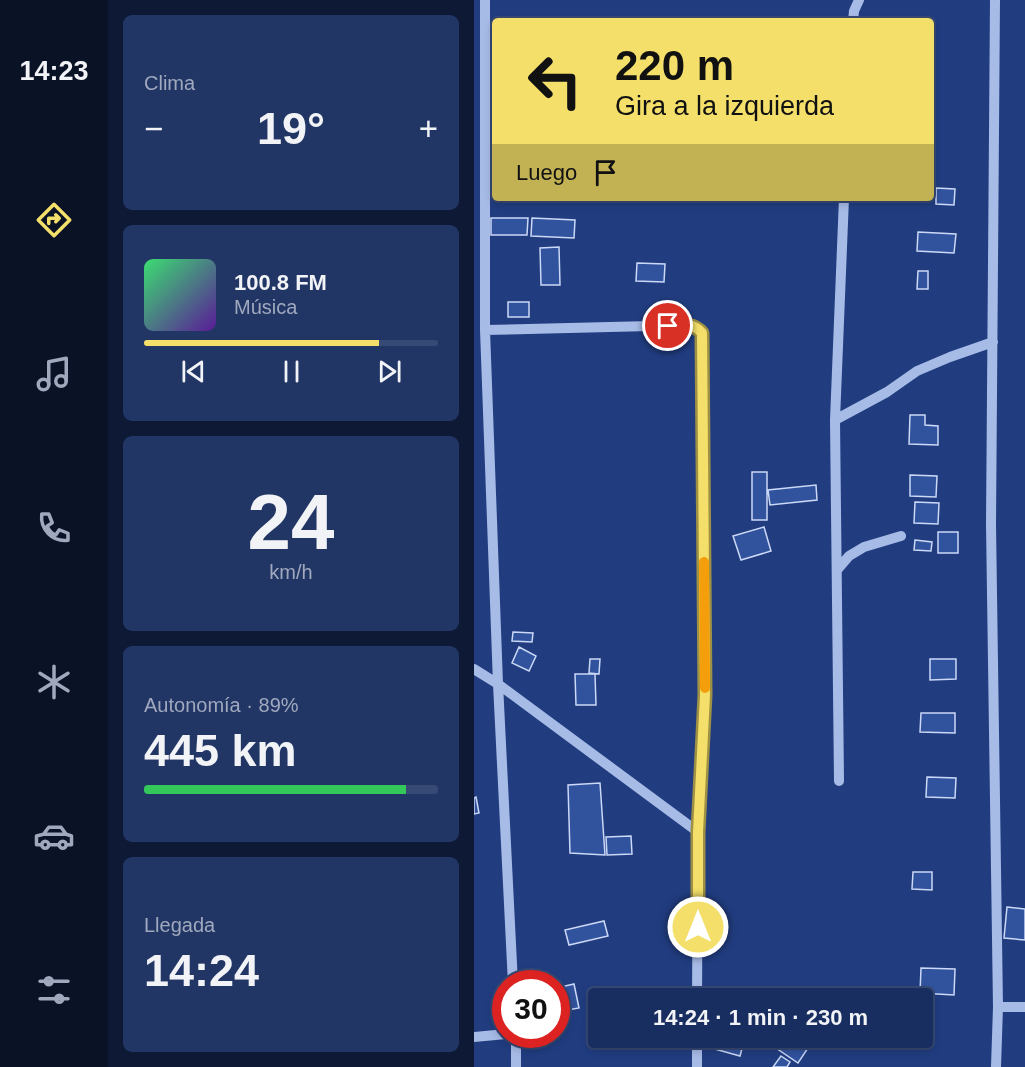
<!DOCTYPE html>
<html lang="es">
<meta charset="utf-8">
<style>
:root{--surface:#192e60;--page:#223666;--text:#f1f3f6;--muted:#9fa8bd;--line:#374a75;--accent:#f3df69}
body{margin:0;font-family:Arial,sans-serif;background:var(--page);color:var(--text);height:100vh;display:flex;flex-direction:column;font-size:22px;white-space:nowrap}
*{box-sizing:border-box;margin:0}
p{font-size:20px;color:var(--muted)}
.icon{flex:none;width:33px;height:33px;fill:none;stroke:currentColor;stroke-width:2;stroke-linecap:round;stroke-linejoin:round}
.map{position:relative;flex:1;overflow:hidden}
.sheet{display:flex;flex-direction:column;gap:15px;padding:15px;background:#0e1935;width:366px}
.sheet>*{flex:none}
.hud{position:absolute;left:18px;top:18px;width:442px;height:183px;border-radius:6px;box-shadow:0 3px 9px #0003,0 0 0 2px var(--line);background:#f3df69;color:#111;overflow:hidden}
.speed{position:absolute;left:18px;top:970px;display:flex;gap:12px;font-size:30px;font-weight:700;text-align:center}
.speed>*{display:grid;place-content:center;width:78px;height:78px;border-radius:50%;background:var(--surface);box-shadow:0 3px 9px #0003,0 0 0 2px var(--line);line-height:1}
.speed .limit{border:9px solid #d22;background:#fff;color:#111}
.pin{position:absolute;display:grid;place-items:center;width:51px;height:51px;color:#fff;margin:-26px;border:3px solid #fff;border-radius:50%;box-shadow:0 2px 6px #0007}
.me{position:absolute;width:66px;margin:-33px;rotate:0deg;stroke-linejoin:round;filter:drop-shadow(0 0 4px #0008)}
.turn{display:flex;align-items:center;gap:21px;height:126px;padding:0 24px;font-size:27px}
.turn .icon{width:78px;height:78px;stroke-width:2.5}
.turn b{display:block;font-size:42px;line-height:51px}
.then{display:flex;align-items:center;height:57px;padding:0 24px;background:#0003;gap:12px;font-size:22px}
.big{font-size:45px;font-weight:800;line-height:1.1}
.sheet .widget{flex:1;display:flex;flex-direction:column;justify-content:center;gap:9px;min-width:0;padding:0 21px;border-radius:9px;background:var(--page)}
.sheet .dial{align-items:center;gap:0}
.dial b{font-size:78px;line-height:1}
.song{display:flex;align-items:center;gap:18px}
.cover{width:72px;height:72px;border-radius:9px;background:linear-gradient(135deg,hsl(140 70% 55%),hsl(270 70% 35%))}
.played{height:6px;border-radius:3px;background:linear-gradient(90deg,var(--accent) 80%,var(--line) 80%)}
.keys{display:flex;justify-content:space-around;direction:ltr}
.heat{display:flex;justify-content:space-between;align-items:center;font-size:33px;direction:ltr}
.charge{height:9px;border-radius:4px;background:linear-gradient(90deg,#34c759 89%,var(--line) 0)}
.trip{position:absolute;left:114px;top:988px;width:345px;height:60px;border-radius:6px;background:var(--surface);box-shadow:0 3px 9px #0003,0 0 0 2px var(--line);font-weight:800;line-height:60px;text-align:center}
main{display:flex;flex:1;min-height:0}
.tabs{display:flex;flex-direction:column;width:108px;justify-content:space-around;align-items:center;background:#0a1226;color:var(--muted)}
.tabs .icon{width:42px;height:42px}
.tabs .active{color:var(--accent)}
.tabs b{font-size:27px;color:var(--text)}
.map>svg:first-child{display:block}
.building{fill:#31529d;stroke:#cbd8f6;stroke-width:1.5}
.lines{fill:none;stroke-linecap:round;stroke-linejoin:round}
.minor{stroke:#a7bbe7;stroke-width:10}
.route-casing{stroke:#9e9144;stroke-width:15}
.route{stroke:#f3df69;stroke-width:10}
.slow{stroke:#f59e0b;stroke-width:10}
</style>
<main>
<nav class="tabs">
<b>14:23</b>
<svg class="icon active" aria-label="directions" viewBox="0 0 24 24"><path d="M12 3l9 9-9 9-9-9zM9 14v-3h6M13 9l2 2-2 2"/></svg>
<svg class="icon" aria-label="music" viewBox="0 0 24 24"><path d="M9 18V5l10-2v13"/><circle cx="6" cy="18" r="3"/><circle cx="16" cy="16" r="3"/></svg>
<svg class="icon" aria-label="phone" viewBox="0 0 24 24"><path d="M5 4h4l2 5-3 2q2 4 5 5l2-3 5 2v4C11 20 4 13 5 4z"/></svg>
<svg class="icon" aria-label="climate" viewBox="0 0 24 24"><path d="M12 3v18M4 7l16 10M4 17L20 7"/></svg>
<svg class="icon" aria-label="car" viewBox="0 0 24 24"><path d="M5 17H2v-5l4-1 3-4h7l3 4 3 1v5h-3M9 17h6M6 11h13"/><circle cx="7" cy="17" r="2"/><circle cx="17" cy="17" r="2"/></svg>
<svg class="icon" aria-label="filters" viewBox="0 0 24 24"><path d="M4 7h16M4 17h16"/><circle cx="9" cy="7" r="2"/><circle cx="15" cy="17" r="2"/></svg>
</nav>
<section class="sheet">
<div class="widget"><p>Clima</p>
<div class="heat"><a>−</a><b class="big">19°</b><a>+</a></div>
</div>
<div class="widget">
<div class="song"><i class="cover"></i><div><b>100.8 FM</b><p>Música</p></div></div>
<div class="played"></div>
<div class="keys"><svg class="icon" aria-label="previous" viewBox="0 0 24 24"><path d="M18 5L8 12l10 7zM5 5v14"/></svg><svg class="icon" aria-label="pause" viewBox="0 0 24 24"><path d="M8 5v14M16 5v14"/></svg><svg class="icon" aria-label="next" viewBox="0 0 24 24"><path d="M6 5l10 7-10 7zM19 5v14"/></svg></div>
</div>
<div class="widget dial"><b>24</b><p>km/h</p></div>
<div class="widget"><p>Autonomía · 89%</p><b class="big">445 km</b><div class="charge"></div></div>
<div class="widget"><p>Llegada</p><b class="big">14:24</b></div>
</section>
<div class="map">
<svg width="551" height="1067" viewBox="0 0 551 1067">
<rect width="100%" height="100%" fill="#213d80"/>
<path class="building" d="M462 188 481 189 480 205 462 204Z
M17 218H54L53 235H17Z
M58 218 101 220 100 238 57 236Z
M444 232 482 234 480 253 443 251Z
M85 247 86 285H67L66 248Z
M163 263 191 264 190 282 162 281Z
M444 271H454V289H443Z
M34 302H55V317H34Z
M436 415H451V425L464 426V445L435 444Z
M278 472H293V520H278Z
M436 475 463 476 462 497 436 496Z
M342 485 343 500 296 505 294 490Z
M441 502 465 503 464 524 440 523Z
M290 527 297 551 267 560 259 536Z
M464 532H484V553H464Z
M441 540 458 542 457 551 440 550Z
M39 632 59 633 58 642 38 641Z
M45 647 62 656 55 671 38 663Z
M116 659H126L125 674 115 673Z
M456 659H482V679L456 680Z
M101 674H121L122 705H102Z
M447 713H481V733L446 732Z
M453 777 482 778 481 798 452 797Z
M126 783 131 855 96 853 94 785Z
M2 797 5 813 0 814V798Z
M157 836 158 854 133 855 132 837Z
M439 872H458V890L438 889Z
M533 907 551 909V940L530 938Z
M130 921 134 936 95 945 91 930Z
M447 968 481 969 480 995 446 993Z
M100 984 105 1008 82 1012V988Z
M240 1038H260L270 1041 266 1056 237 1048Z
M309 1038H332L338 1042 324 1063 302 1048Z
M307 1056 316 1062 313 1067H299Z"/>
<g class="lines">
<path class="minor" d="M11 0V330L24 684 39 984
M521 0 517 524 524 1007 522 1067
M379 21 380 11 385 0
M11 330 217 325 224 328 228 333 231 695 224 832
M361 420 413 392 443 371 476 357 519 342
M363 570 375 556 390 547 427 536
M0 669 24 684 224 832 223 999
M365 781 361 420 370 198
M524 1007H551
M42 1035V1067
M0 1037 32 1034
M223 1067V1038"/>
</g>
<g class="lines">
<defs>
<path id="route" d="M194 326C207 325 219 322 228 333L231 695 224 832V927"/>
</defs>
<use href="#route" class="route-casing"/>
<use href="#route" class="route"/>
<path class="slow" d="M230 562 231 688"/>
</g>
</svg>
<div class="speed"><div class="limit">30</div></div>
<div class="pin" style="left:194px;top:326px;background:#d93025"><svg class="icon" aria-label="arrive" viewBox="0 0 24 24"><path d="M6 21V4h12l-3 4 3 4H6"/></svg></div>
<svg class="me" style="left:224px;top:927px" viewBox="-20 -20 40 40"><circle r="17" fill="#f3df69" stroke="#fff" stroke-width="3"/><path d="M0-11L8 9 0 5-8 9z" fill="#fff"/></svg>
<div class="trip">14:24 · 1 min · 230 m</div>
<div class="hud">
<div class="turn"><svg class="icon" aria-label="left" viewBox="0 0 24 24"><path d="M17 20v-9H6M10 6l-5 5 5 5"/></svg><div><b>220 m</b>Gira a la izquierda</div></div>
<div class="then">Luego<svg class="icon" aria-label="arrive" viewBox="0 0 24 24"><path d="M6 21V4h12l-3 4 3 4H6"/></svg></div>
</div>
</div>
</main>
